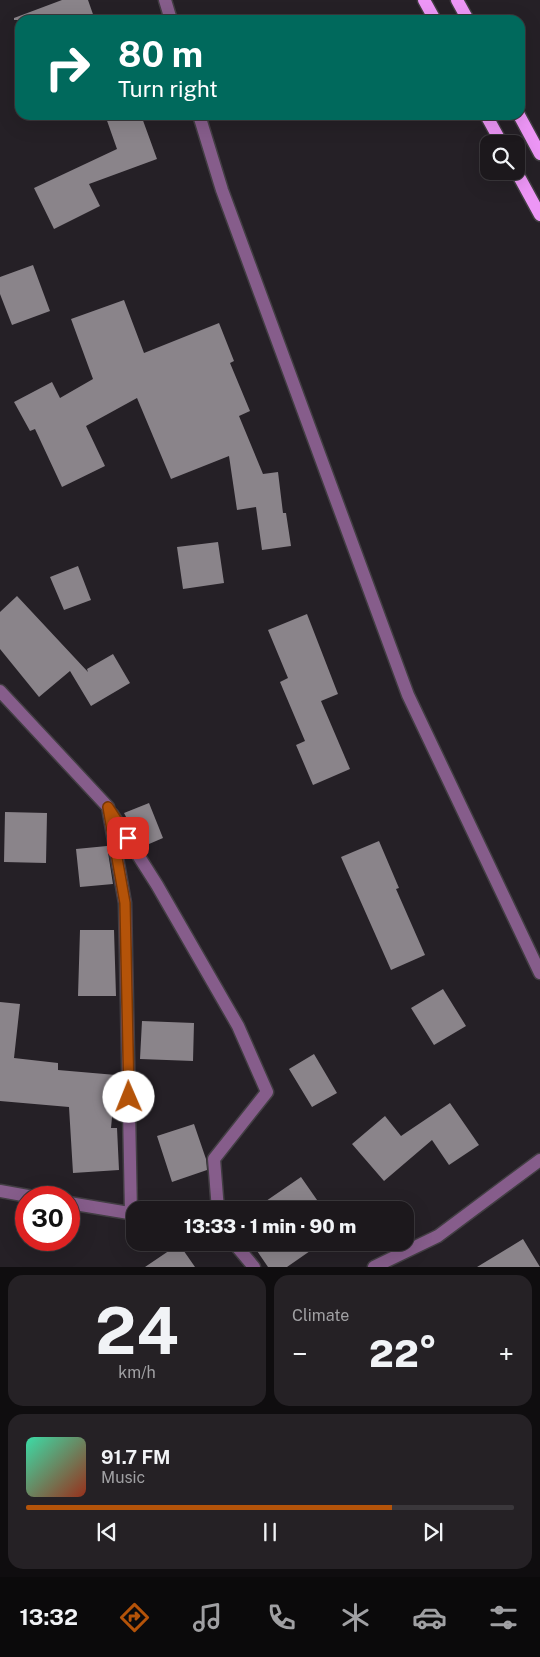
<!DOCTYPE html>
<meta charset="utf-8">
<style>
:root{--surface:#1c181c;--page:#252125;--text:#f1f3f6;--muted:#a0a0a3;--line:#3a373b;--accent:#b45309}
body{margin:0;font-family:"Public Sans",sans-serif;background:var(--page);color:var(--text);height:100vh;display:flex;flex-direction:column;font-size:19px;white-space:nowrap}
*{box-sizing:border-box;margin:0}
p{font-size:16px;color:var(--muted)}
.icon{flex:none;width:28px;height:28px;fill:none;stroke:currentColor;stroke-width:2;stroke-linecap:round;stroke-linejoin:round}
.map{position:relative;height:1267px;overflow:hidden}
.sheet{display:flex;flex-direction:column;gap:8px;padding:8px;background:#0f0d0f;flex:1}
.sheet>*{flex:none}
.banner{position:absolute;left:15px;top:15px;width:510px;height:105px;border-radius:15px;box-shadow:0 5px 20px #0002,0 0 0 1px var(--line);background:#00695c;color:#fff;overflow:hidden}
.buttons{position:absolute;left:480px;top:135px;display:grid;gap:10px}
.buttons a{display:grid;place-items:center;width:45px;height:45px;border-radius:10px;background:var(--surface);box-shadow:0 5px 20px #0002,0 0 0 1px var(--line);font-size:25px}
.speed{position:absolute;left:15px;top:1186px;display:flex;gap:10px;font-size:25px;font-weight:700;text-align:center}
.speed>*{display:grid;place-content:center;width:65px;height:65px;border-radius:50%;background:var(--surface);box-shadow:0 5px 20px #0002,0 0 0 1px var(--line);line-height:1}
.speed .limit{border:8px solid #d22;background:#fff;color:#111}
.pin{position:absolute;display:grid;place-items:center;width:42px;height:42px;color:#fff;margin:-21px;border-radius:10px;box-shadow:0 2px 8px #0006}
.me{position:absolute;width:55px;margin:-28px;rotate:359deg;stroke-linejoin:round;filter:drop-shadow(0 0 4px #0008)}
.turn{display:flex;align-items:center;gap:18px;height:105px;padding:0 20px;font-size:22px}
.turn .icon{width:65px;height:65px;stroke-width:2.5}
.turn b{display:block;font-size:35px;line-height:42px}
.big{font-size:38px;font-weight:800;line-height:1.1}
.sheet .card{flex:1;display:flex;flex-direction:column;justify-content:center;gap:8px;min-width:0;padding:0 18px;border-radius:15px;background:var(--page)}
.sheet .dial{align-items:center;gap:0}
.dial b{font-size:65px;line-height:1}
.song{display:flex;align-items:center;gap:15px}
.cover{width:60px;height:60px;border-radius:8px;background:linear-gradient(135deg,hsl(160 70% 55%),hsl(10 70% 35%))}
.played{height:5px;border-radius:2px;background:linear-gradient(90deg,var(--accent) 75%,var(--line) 75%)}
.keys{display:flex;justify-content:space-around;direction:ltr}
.heat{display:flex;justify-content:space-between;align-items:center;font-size:28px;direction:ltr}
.sheet .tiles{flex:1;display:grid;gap:8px;grid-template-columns:1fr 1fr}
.card:last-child{grid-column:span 2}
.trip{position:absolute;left:126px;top:1201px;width:288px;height:50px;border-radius:15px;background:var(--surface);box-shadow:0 5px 20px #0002,0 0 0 1px var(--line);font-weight:800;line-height:50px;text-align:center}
.dock{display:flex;height:80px;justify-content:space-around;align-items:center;background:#0b0a0b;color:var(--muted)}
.dock .icon{width:35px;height:35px}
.dock .active{color:var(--accent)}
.dock b{font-size:22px;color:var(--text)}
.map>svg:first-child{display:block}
.building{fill:#8a848a}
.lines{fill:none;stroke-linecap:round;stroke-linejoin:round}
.minor-casing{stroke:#423e43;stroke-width:15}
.tertiary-casing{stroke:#423e43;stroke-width:15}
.primary-casing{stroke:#423e43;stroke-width:15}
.minor{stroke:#865d8b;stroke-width:12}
.tertiary{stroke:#865d8b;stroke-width:12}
.primary{stroke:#ed96f6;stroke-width:12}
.route-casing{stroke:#753606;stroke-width:12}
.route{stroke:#b45309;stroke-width:9}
</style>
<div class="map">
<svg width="540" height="1267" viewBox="0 0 540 1267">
<rect width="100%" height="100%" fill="#252026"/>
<path class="building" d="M62 0H88L95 20H14V18Z
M105 115H141L157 159 89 184 100 206 54 229 34 188 117 149Z
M33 265 50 311 12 325 0 294V277Z
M124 300 144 353 219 323 234 361 230 363 250 411 239 416 263 474 278 472 283 513H286L291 546 262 550 256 507 237 510 229 456 171 479 137 398 86 426 105 466 62 487 35 429 30 431 14 402 52 382 60 398 93 379 71 319Z
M218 542 224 583 183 589 177 547Z
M78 566 91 600 64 610 50 577Z
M17 596 88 672 87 669 113 654 130 683 91 706 70 671 39 697 0 649V612Z
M307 614 338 694 321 701 350 769 313 785 296 745 305 741 280 682 288 678 268 630Z
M149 803 163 838 142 847 124 813Z
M5 812 47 813 46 863 4 862Z
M379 841 399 888 396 889 425 955 391 970 341 857Z
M107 846 113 884 80 887 76 849Z
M80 930H114L116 996H78Z
M443 989 466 1026 434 1045 411 1008Z
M0 1002 20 1004 14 1058 58 1063V1070L116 1075 111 1128H117L119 1170 73 1173 69 1107 0 1101Z
M142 1021 194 1023 193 1061 140 1059Z
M314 1054 337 1093 312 1107 289 1069Z
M450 1103 479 1145 449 1165 432 1140 384 1181 352 1144 385 1116 401 1136Z
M194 1124 206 1159 207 1170 172 1182 157 1136Z
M301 1177 324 1210H253Z
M523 1239 540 1267H477Z
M251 1242H323L287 1267H268Z
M179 1244 195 1267H145Z"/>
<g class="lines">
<defs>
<path id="minor" d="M165 0 171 20
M199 115 222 190 408 695 540 973
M0 691 108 807 125 903 131 1213
M112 814 157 885 238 1026 267 1092 214 1159 218 1210
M0 1191 39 1198
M69 1203 135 1214
M233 1242 254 1267"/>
<path id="tertiary" d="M374 1267 438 1236 540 1160"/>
<path id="primary" d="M424 0 435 20
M457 0 468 20
M486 115 502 144
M519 115 540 154
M516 171 540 215"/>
</defs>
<use href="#minor" class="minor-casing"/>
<use href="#tertiary" class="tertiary-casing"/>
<use href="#primary" class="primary-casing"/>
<use href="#minor" class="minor"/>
<use href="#tertiary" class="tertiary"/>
<use href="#primary" class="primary"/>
</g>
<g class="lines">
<defs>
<path id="route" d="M128 838 108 807 125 903 129 1097"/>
</defs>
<use href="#route" class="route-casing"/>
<use href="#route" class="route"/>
</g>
</svg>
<div class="buttons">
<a><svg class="icon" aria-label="search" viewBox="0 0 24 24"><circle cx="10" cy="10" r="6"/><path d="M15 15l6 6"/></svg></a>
</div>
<div class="speed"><div class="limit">30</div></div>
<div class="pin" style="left:128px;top:838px;background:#d93025"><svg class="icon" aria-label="arrive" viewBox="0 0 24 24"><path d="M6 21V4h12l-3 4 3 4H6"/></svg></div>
<svg class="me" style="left:129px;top:1097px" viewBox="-20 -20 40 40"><circle r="19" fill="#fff"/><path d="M0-13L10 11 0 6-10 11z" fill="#b45309"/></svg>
<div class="trip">13:33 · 1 min · 90 m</div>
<div class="banner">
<div class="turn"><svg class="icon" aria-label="right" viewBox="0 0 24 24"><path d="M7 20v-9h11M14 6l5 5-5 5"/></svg><div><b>80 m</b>Turn right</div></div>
</div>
</div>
<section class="sheet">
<div class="tiles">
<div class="card dial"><b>24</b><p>km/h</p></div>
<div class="card"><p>Climate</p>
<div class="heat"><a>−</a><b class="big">22°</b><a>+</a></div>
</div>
<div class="card">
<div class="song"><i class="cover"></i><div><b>91.7 FM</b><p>Music</p></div></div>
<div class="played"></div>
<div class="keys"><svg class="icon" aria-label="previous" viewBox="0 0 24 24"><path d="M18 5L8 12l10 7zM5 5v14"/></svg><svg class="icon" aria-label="pause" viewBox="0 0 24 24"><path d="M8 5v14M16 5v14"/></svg><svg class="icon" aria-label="next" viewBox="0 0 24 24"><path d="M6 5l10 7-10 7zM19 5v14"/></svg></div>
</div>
</div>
</section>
<nav class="dock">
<b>13:32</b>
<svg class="icon active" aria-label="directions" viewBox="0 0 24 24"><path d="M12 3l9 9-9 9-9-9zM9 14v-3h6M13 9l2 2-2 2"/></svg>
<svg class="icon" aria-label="music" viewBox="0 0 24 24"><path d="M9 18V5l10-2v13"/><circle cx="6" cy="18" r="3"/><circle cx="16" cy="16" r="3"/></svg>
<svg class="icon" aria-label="phone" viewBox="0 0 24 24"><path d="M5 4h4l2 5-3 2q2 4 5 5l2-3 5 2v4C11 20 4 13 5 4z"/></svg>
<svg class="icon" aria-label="climate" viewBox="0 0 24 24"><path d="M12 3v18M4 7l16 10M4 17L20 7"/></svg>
<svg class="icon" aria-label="car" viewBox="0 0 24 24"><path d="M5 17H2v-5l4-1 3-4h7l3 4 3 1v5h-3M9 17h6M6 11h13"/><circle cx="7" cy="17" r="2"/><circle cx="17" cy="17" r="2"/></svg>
<svg class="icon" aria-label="filters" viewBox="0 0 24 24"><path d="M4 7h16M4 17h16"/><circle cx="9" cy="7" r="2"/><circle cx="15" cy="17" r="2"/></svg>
</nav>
